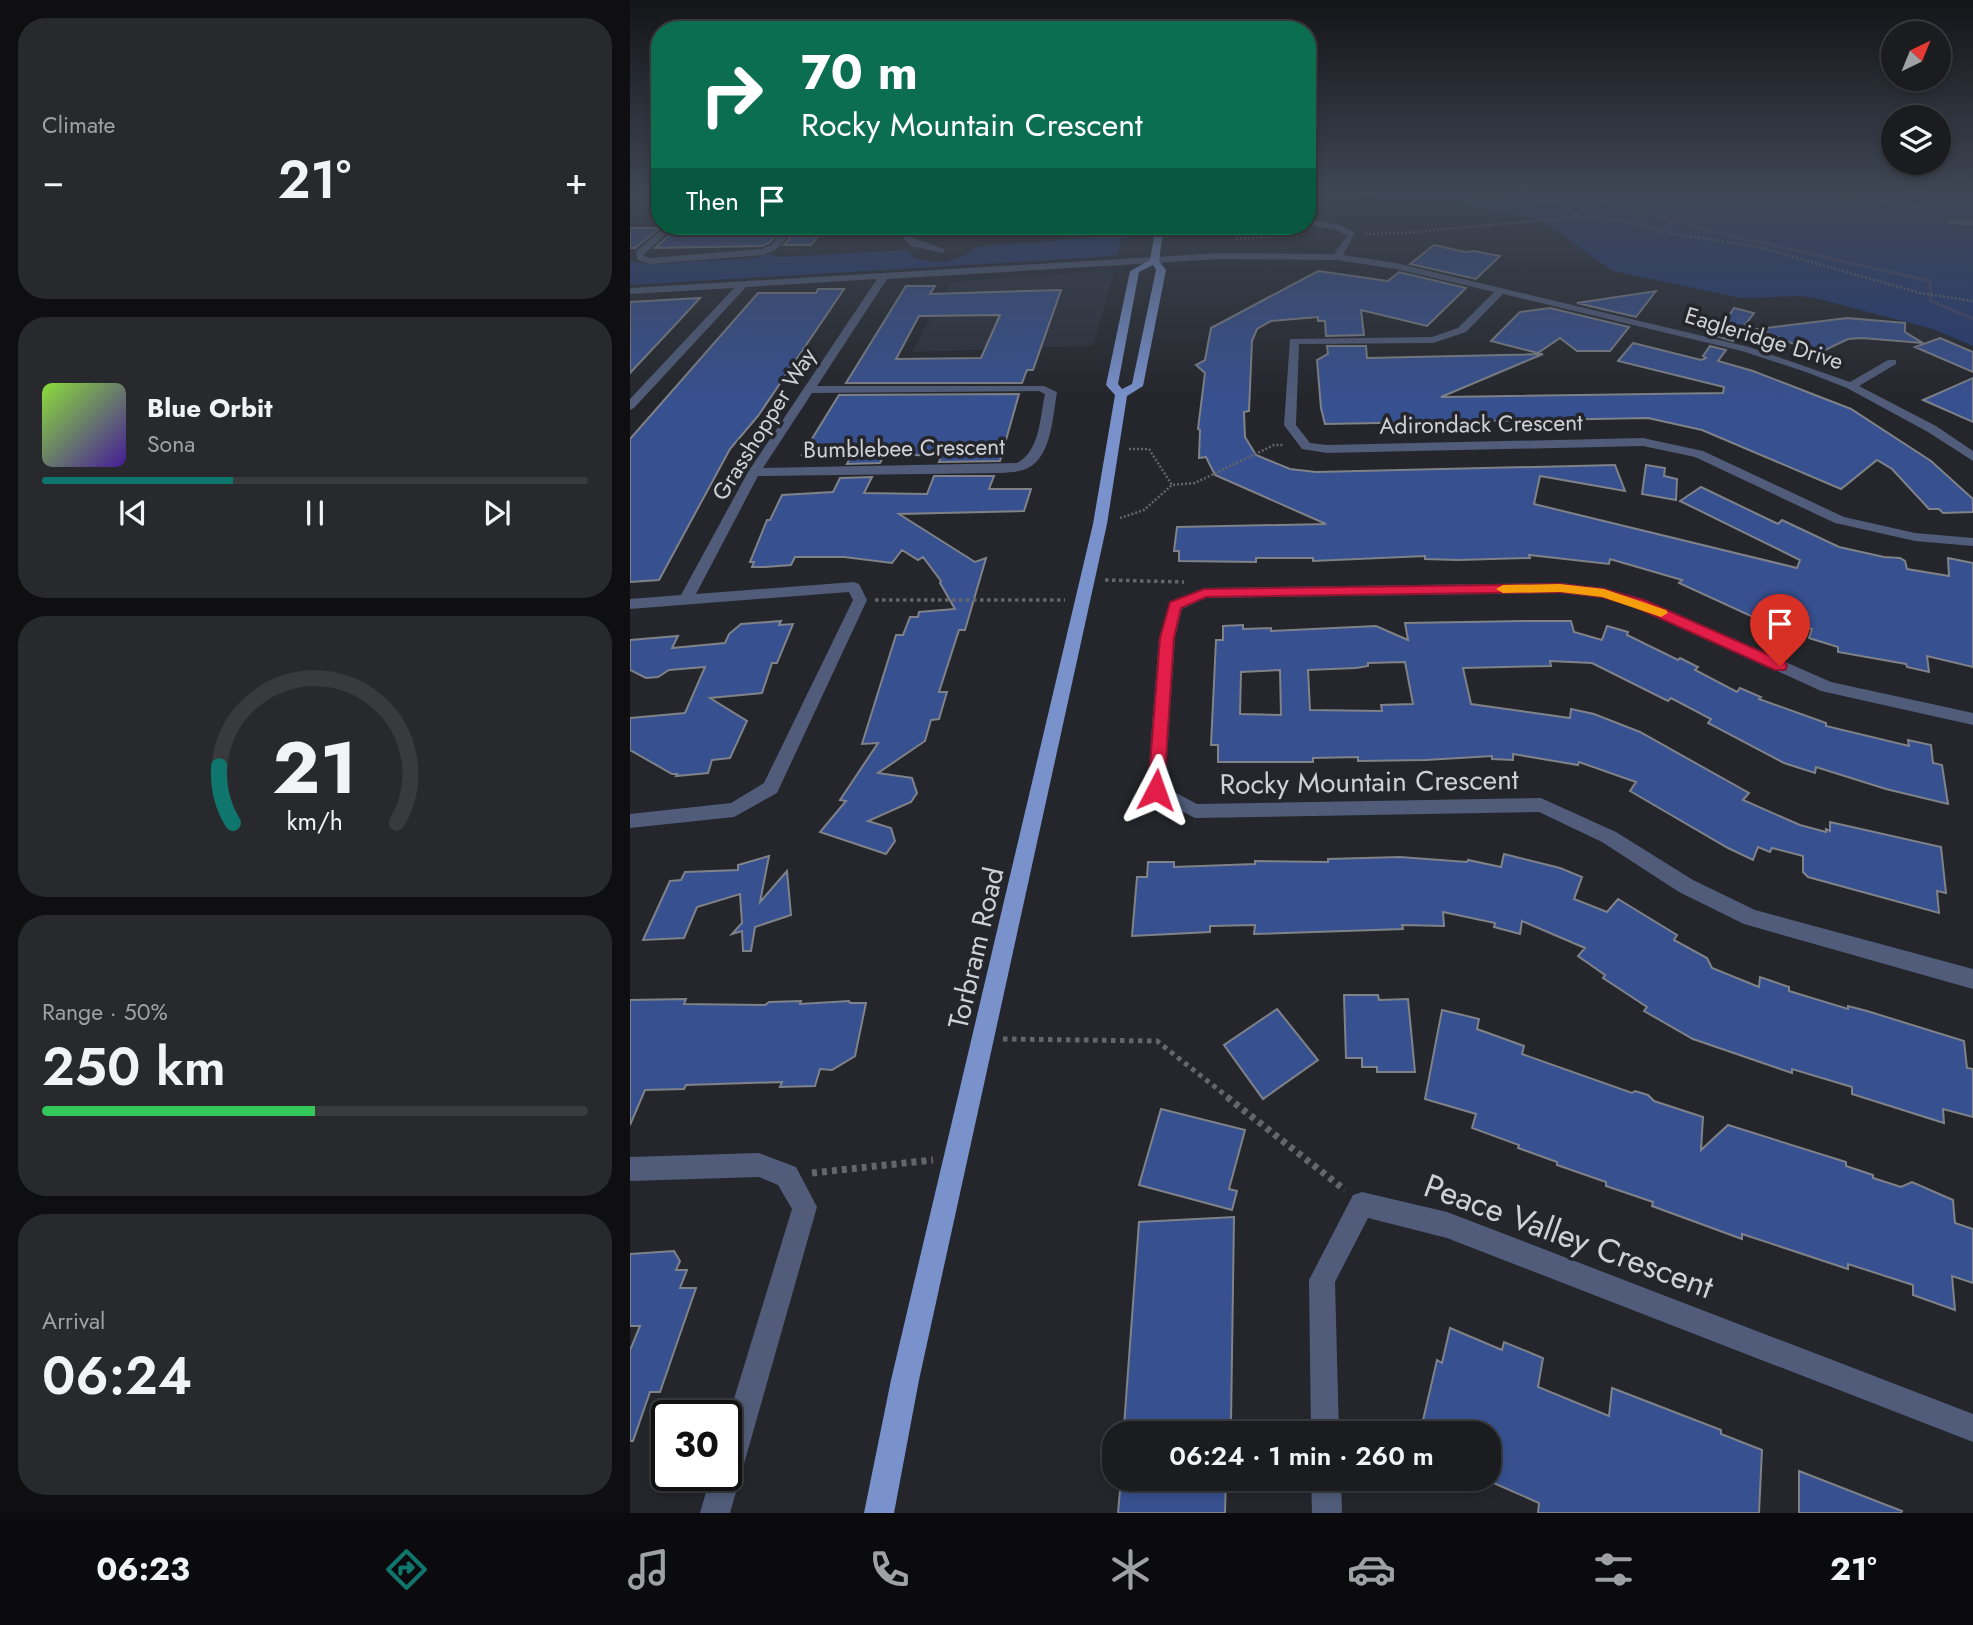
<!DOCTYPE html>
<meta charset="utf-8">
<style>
:root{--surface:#1b1c20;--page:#28292d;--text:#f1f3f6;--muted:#a0a1a5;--line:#393a3e;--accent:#0f766e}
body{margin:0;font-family:Jost,sans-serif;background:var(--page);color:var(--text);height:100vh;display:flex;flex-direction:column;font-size:26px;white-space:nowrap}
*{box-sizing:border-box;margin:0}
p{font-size:23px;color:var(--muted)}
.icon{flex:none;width:38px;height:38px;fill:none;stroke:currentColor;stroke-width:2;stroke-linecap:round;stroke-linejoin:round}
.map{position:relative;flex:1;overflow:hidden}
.panel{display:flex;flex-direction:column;gap:18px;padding:18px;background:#0f0f12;width:630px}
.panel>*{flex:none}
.banner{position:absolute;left:21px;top:21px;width:665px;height:214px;border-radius:28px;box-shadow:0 4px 10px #0003,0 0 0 2px var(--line);background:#0b6e4f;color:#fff;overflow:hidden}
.needle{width:46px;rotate:43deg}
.buttons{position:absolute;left:1251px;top:21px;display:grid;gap:14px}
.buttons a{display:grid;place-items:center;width:70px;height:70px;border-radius:50%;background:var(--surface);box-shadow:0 4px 10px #0003,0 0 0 2px var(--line);font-size:35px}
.speed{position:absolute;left:21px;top:1400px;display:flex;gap:14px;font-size:35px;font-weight:700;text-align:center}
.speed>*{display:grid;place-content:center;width:91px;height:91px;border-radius:50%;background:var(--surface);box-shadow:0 4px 10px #0003,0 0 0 2px var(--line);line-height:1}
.speed .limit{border:4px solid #111;border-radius:10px;background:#fff;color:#111}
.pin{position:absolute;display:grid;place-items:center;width:60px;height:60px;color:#fff;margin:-72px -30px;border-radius:50% 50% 50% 0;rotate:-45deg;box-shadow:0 0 7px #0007}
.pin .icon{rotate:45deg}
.me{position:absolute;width:77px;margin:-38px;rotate:4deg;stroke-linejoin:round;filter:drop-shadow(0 0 5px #0008)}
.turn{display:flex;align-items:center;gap:24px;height:147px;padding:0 35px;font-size:32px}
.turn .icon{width:91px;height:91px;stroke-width:2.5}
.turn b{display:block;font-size:49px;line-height:60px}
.then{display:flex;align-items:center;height:66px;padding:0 35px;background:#0003;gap:14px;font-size:26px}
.big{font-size:52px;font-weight:600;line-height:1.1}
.panel .card{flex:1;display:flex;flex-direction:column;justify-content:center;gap:10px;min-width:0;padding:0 24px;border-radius:28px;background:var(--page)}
.panel .dial{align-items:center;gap:0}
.dial svg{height:182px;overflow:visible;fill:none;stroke:var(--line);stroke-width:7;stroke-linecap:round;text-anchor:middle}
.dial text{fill:var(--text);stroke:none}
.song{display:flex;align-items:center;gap:21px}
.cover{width:84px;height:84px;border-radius:10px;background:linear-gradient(135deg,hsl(90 70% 55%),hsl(260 70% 35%))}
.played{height:7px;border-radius:4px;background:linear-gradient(90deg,var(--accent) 35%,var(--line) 35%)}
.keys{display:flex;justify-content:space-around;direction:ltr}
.heat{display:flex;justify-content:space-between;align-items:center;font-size:38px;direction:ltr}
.charge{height:10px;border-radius:5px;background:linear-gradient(90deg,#34c759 50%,var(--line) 0)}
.trip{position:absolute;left:472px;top:1421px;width:399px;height:70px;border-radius:28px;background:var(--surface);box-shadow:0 4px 10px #0003,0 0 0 2px var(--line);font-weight:600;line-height:70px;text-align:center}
.menu{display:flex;height:112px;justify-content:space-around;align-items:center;background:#0b0b0d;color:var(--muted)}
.menu .icon{width:49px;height:49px}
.menu .active{color:var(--accent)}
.menu b{font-size:32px;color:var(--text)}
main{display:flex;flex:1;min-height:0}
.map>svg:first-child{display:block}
.built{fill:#2b2f3a}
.green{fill:#253a74}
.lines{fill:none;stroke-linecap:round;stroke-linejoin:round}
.stream{stroke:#40456f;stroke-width:3.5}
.building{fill:#37508f;stroke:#7f8288;stroke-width:2;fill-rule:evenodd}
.path-far3{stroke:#64666a;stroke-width:2.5;stroke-dasharray:2 2;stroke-linecap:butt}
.path-far2{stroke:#64666a;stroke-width:3.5;stroke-dasharray:3.5 3.5;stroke-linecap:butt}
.path-far1{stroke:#64666a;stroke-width:5;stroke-dasharray:4.5 4.5;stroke-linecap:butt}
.path{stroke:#64666a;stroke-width:7;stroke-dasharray:5 5;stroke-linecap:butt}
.minor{fill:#505c79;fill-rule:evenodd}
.major{fill:#7992cc;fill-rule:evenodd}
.route{fill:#e11d48;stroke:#92132f;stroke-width:2}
.slow{fill:#f59e0b}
.labels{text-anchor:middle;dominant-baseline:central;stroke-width:7;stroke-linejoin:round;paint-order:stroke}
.far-street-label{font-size:23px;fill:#cfd1d4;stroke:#24262b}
.street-label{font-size:28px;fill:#cfd1d4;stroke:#24262b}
.near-street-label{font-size:33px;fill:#cfd1d4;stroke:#24262b}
</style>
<main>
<section class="panel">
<div class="card"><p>Climate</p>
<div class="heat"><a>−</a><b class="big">21°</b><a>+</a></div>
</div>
<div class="card">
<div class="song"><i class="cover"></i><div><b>Blue Orbit</b><p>Sona</p></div></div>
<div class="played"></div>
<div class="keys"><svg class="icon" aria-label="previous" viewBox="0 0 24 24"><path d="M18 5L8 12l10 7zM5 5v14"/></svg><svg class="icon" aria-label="pause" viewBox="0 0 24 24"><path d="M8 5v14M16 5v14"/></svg><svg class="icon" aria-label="next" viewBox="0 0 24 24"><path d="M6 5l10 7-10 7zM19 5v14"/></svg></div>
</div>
<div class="card dial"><svg viewBox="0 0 100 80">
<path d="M14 69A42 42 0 1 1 86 69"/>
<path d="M14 69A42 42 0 0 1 8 44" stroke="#0f766e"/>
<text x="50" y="56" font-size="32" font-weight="700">21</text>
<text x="50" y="72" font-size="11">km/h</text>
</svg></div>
<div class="card"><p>Range · 50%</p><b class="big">250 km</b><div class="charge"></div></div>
<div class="card"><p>Arrival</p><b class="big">06:24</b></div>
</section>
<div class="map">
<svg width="1343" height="1513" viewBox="0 0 1343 1513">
<rect width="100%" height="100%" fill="#24262b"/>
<path class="built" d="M485 270 463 346 282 352 320 282Z"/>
<path class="green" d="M718 191H1226L1251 197V191H1343V346L1303 329 1189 299 1171 296 1111 298 983 271 911 220 796 198 754 200Z
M493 235 488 255 470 257 0 285V261L20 264 125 258 139 254 150 257 279 250 284 258C303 264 331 264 344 247Z"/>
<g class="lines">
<path class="stream" d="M834 191 918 203 945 197 987 204 1075 230 1300 281 1301 301 1343 319"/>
</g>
<path class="building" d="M155 226 140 242 133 246 25 248 47 228Z
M170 226H196L181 245H154Z
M0 228H30L5 248H0Z
M804 245 835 252 844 251 870 256 846 279 780 264Z
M688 271 758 281 769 272 836 288 797 326 731 310 734 335 696 336 695 321H688V317L641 321 627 329 622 341 619 411 614 412 615 437 626 455 660 469 686 472 985 465 995 491 910 476 904 504 1167 568 1170 560 1050 501 1071 487 1148 524 1152 520 1209 547 1254 557 1270 558 1275 561 1277 569 1319 576 1318 558 1343 563V667L1297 656 1299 672 1277 667 1276 664 1208 652V647L1179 638 1182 629 1152 622 1147 628 1049 583 1052 580 980 559 979 564 899 555 900 558 828 560 795 559V556L683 561V558H626V562L549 561V551H544L547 527 696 524 585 475 576 457 569 458 570 430 568 429 575 373 566 365 575 360 581 328Z
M276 286H305L300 294 431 290 403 370H397L392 383H216ZM370 315 351 358 266 359 289 316Z
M188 289H214L128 416 100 449 29 580 0 582V439L128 293H186Z
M1026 291 1006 317 947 303Z
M70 298 45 325 0 373V302Z
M920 308 999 327 980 351H947L930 338 908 353 861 341 890 312Z
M1104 308 1124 313 1103 341 1086 336Z
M1217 318 1275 323V332L1293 343 1232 338 1218 339 1187 354 1128 329Z
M1310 338 1343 352V372L1285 347Z
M1003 343 1071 360 1076 358 1073 356 1080 346 1096 350 1088 361 1123 371 1221 409 1301 461 1343 499V512L1313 513 1309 509H1299L1262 469 1247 460 1211 489 1072 430 1018 418 695 424 691 408 687 360 698 354 697 346H736L737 358 913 354 811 397 1093 393 1094 387 988 361Z
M1343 378V422L1293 400Z
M389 394 370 461 309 462 312 456 255 454 250 463 217 464 222 454 172 455 209 395Z
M1016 465 1035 468 1034 476 1047 479 1046 500 1012 494Z
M304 476H364L359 489H401L394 511 269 514 345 562 356 558 335 630H329L309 692H317L309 719 301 720 295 741 248 773 282 778 287 793 281 802 238 821 261 828 265 841 256 854 190 832 216 801 210 800 248 743 232 744 266 635H273L280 617H288L289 612 325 609 310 583 311 581 293 557 288 560 272 550 262 563 214 557H165L161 565 135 567H122L124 562H120L137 520H140L152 495 203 492 210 478 242 477 234 493 297 494Z
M151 621 149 625 163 624 147 663H142L132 693 80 698 117 721 100 758 82 760 78 773 46 776 47 774H42L0 750V718L55 713 75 667 39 670 28 677 16 678 0 670V640L48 636 42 648 95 643 99 634 111 624Z
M894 621H941L944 632 972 640 977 626 998 632 997 635 1048 660 1050 658 1068 667 1065 670 1107 692 1110 688 1131 697 1129 699 1196 723V726L1279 746 1278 740 1301 745 1303 763 1312 765 1318 804 1256 789 1186 767 1185 773 1154 763 1078 723 1081 719 1041 698 1038 701 962 663 920 661 921 666 833 668 841 704 940 718 941 709 964 714 1010 732 1119 793 1113 800 1170 825 1196 832V829L1200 831V822L1311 847 1316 893 1307 891 1309 913 1178 877 1173 872V856L1142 848 1140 852 1128 847 1123 860 1098 848 1000 791 1006 782 949 762 948 765 883 754V760L862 759V756L796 760 728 761V757L683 758V762H588V745H581L586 640H593V626L613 625V629L641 628V631L746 626 778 640 775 623ZM775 662 783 704 751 705 752 711 680 710 678 670 726 668 738 666V663ZM650 670 651 715 610 714 611 672Z
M874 854 930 868 952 877 944 899 977 912 988 899 1047 935 1044 940 1077 958 1082 968 1129 987 1130 977 1159 987V991L1218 1009V1006L1237 1011 1334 1041 1337 1068 1343 1069V1117L1313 1109 1314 1123 1222 1094V1087L1162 1069V1073L1063 1039 1014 1011 1017 1007 973 978 975 975 948 956 955 948 892 921 890 934 864 927 865 923 813 912 814 926 772 925 773 929 624 934 625 925 580 926V932L502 936 507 877H517L518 862H544V867L625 864V861L698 862V859L770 857 837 862 838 860 871 867Z
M139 856 130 902 157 871 161 915 125 927 121 951H113L112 931 102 934 112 923 110 894 67 907 54 938 13 940 40 881 51 880 55 872 108 870V865Z
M714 995H748L749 1000 778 999 785 1072H747V1067H732V1058H716Z
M56 999 54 1004 135 1005 139 1002 171 1001 170 1004 219 1001 220 1003H236L225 1056 202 1070 190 1069 185 1086 150 1087 152 1082 56 1085 54 1089 15 1090 0 1125V1000Z
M647 1009 688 1060 633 1099 594 1045Z
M812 1010 849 1019 847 1029 894 1046 892 1054 1002 1093 1005 1091 1018 1095 1024 1101 1073 1117 1071 1150 1098 1125 1216 1162V1166L1243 1175V1178L1271 1187 1282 1182 1323 1200 1325 1223 1343 1229V1283L1322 1276 1325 1310 1283 1295V1285L1218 1264V1269L1112 1234V1239L1022 1206 1023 1202 976 1186V1182L927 1165V1162L888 1148 889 1145 842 1128 846 1114 795 1099Z
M531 1109 615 1130 599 1189 607 1191 602 1210 509 1185Z
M604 1217 601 1423 494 1426 509 1222Z
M44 1251 50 1261 46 1270H57L50 1288H66L30 1392H20L3 1441H0V1350L10 1326H0V1254Z
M820 1328 872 1350 874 1342 913 1358 908 1387 979 1416 982 1388 1091 1430V1434L1132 1450 1129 1513H908L909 1503 859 1481V1433H790L807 1360 812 1363Z
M1169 1471 1272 1511 1271 1513H1169Z
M491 1479H596L595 1513H488Z"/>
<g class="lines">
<path class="path-far3" d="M905 191 937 206 948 217
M1199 191 1311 212
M735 234 775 233 948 217 989 220 1045 234 1128 247 1290 293 1343 301
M606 239 670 235
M499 449H519L542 485
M490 518 514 510 542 485 565 483 644 445H654"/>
<path class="path-far2" d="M475 580 554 582
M245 600H435"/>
<path class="path-far1" d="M373 1039 527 1041 599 1098"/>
<path class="path" d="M597 1097 715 1190
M182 1173 303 1160"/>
<path class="minor" d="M677 218 713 226 725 233 713 255 766 263 1119 347 1220 382 1258 360H1266V364L1229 386 1306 426 1343 451V461L1298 432 1217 388 1176 372 1112 351 873 294 836 332 803 343 669 344 666 425 680 443 697 445 1013 438 1073 451 1214 517 1285 533 1343 538V546L1285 541 1205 523 1065 457 1013 446 697 453 672 449 654 425 660 339 802 337 828 328 864 292 766 269 707 260 591 259 257 279 187 386H414L427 392C423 414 422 456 398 468 390 472 380 472 371 473L128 476 66 594 224 582 229 584 237 600 147 793 104 817 0 828V814L101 803 134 783 223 600 219 592 0 609V599L51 595 118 472 247 279 116 287 4 408 0 410V399L104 288 0 294V288L591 253 704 254 717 236 707 230 677 224ZM409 391 415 394C410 417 410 451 387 463L133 468 182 393Z
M1321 219 1343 220V226L1318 224V220Z
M36 226H45L14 254V256L20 258 132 249 142 244 158 226H167L148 248 134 255 20 264 7 260 6 251Z
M282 226H290L283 238 314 249V253L281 246 274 239Z
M930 583 974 588 1015 600 1201 682 1343 713V725L1191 691 1005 606 974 598 930 593 576 598 552 609 545 638 535 787 567 804 911 798 986 832 1063 880 1125 910 1343 969V989L1114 924 1049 892 972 842 909 812 565 818 520 795 517 790 529 638 540 603 574 588Z
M129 1153 166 1167 187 1207 100 1513H70L81 1475H96V1425L162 1209 148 1185 129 1177 0 1181V1157Z
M732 1192 817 1212 1343 1414V1442L817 1238 738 1218 705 1282 709 1433H681L679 1280 723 1195Z
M681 1479H711L712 1513H682Z"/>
<path class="major" d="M526 226H534L529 261 536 270 513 386 497 396 477 524 289 1380 264 1513H234L261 1380 463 524 485 395 476 385 500 271 520 260ZM523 265 526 270 502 384 492 389 488 384 509 272Z"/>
</g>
<linearGradient id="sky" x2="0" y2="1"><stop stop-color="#141518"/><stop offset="0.48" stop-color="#3f4755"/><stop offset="1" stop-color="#3f4755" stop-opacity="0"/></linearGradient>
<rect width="1343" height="402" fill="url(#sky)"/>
<path class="route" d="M930 584 974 589 1014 600 1155 662 1157 666 1155 670H1145L1005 607 973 597 930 592 576 597 551 608 544 638 534 790 526 796 518 790 530 638 540 602 574 589Z"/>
<path class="slow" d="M930 584 974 589 1036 610 1038 613 1031 617 972 597 930 592 873 593 866 589 873 585Z"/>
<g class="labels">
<g class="far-street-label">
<text transform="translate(1134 338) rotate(17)">Eagleridge Drive</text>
<text transform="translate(134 424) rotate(-58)">Grasshopper Way</text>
<text transform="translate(851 424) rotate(-1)">Adirondack Crescent</text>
<text transform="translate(274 448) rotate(-1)">Bumblebee Crescent</text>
</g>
<g class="street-label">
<text transform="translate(739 782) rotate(-1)">Rocky Mountain Crescent</text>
<text transform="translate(346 948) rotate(-77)">Torbram Road</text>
</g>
<g class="near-street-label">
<text transform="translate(939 1236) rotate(20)">Peace Valley Crescent</text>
</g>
</g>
</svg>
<div class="buttons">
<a><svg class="needle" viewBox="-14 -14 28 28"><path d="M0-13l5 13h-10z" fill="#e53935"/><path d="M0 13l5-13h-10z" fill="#a0a1a5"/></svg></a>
<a><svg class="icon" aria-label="layers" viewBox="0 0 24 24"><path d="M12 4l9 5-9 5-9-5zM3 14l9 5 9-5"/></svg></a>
</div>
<div class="speed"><div class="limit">30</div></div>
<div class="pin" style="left:1150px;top:666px;background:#d93025"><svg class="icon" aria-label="arrive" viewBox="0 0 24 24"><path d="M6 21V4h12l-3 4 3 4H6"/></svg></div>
<svg class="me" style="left:526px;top:790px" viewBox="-20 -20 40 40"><path d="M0-17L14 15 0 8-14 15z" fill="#e11d48" stroke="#fff" stroke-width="4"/></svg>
<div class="trip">06:24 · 1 min · 260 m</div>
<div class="banner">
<div class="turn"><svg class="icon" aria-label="right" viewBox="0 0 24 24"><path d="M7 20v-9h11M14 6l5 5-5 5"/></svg><div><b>70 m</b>Rocky Mountain Crescent</div></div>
<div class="then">Then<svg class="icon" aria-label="arrive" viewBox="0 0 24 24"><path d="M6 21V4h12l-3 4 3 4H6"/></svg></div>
</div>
</div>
</main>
<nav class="menu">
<b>06:23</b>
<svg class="icon active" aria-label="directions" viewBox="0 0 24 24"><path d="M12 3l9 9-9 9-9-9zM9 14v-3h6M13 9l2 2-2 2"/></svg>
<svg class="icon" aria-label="music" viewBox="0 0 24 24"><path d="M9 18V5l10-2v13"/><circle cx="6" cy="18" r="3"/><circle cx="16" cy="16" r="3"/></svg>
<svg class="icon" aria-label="phone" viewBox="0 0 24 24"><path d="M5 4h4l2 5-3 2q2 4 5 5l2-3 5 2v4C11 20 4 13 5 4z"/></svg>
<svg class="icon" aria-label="climate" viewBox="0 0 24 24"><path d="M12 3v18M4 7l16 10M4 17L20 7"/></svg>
<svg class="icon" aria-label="car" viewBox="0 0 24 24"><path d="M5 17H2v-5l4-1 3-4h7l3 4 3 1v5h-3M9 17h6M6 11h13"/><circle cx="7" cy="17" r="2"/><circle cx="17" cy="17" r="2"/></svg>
<svg class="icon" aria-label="filters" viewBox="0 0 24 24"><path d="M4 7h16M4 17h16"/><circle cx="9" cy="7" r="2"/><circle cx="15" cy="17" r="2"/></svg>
<b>21°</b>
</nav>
